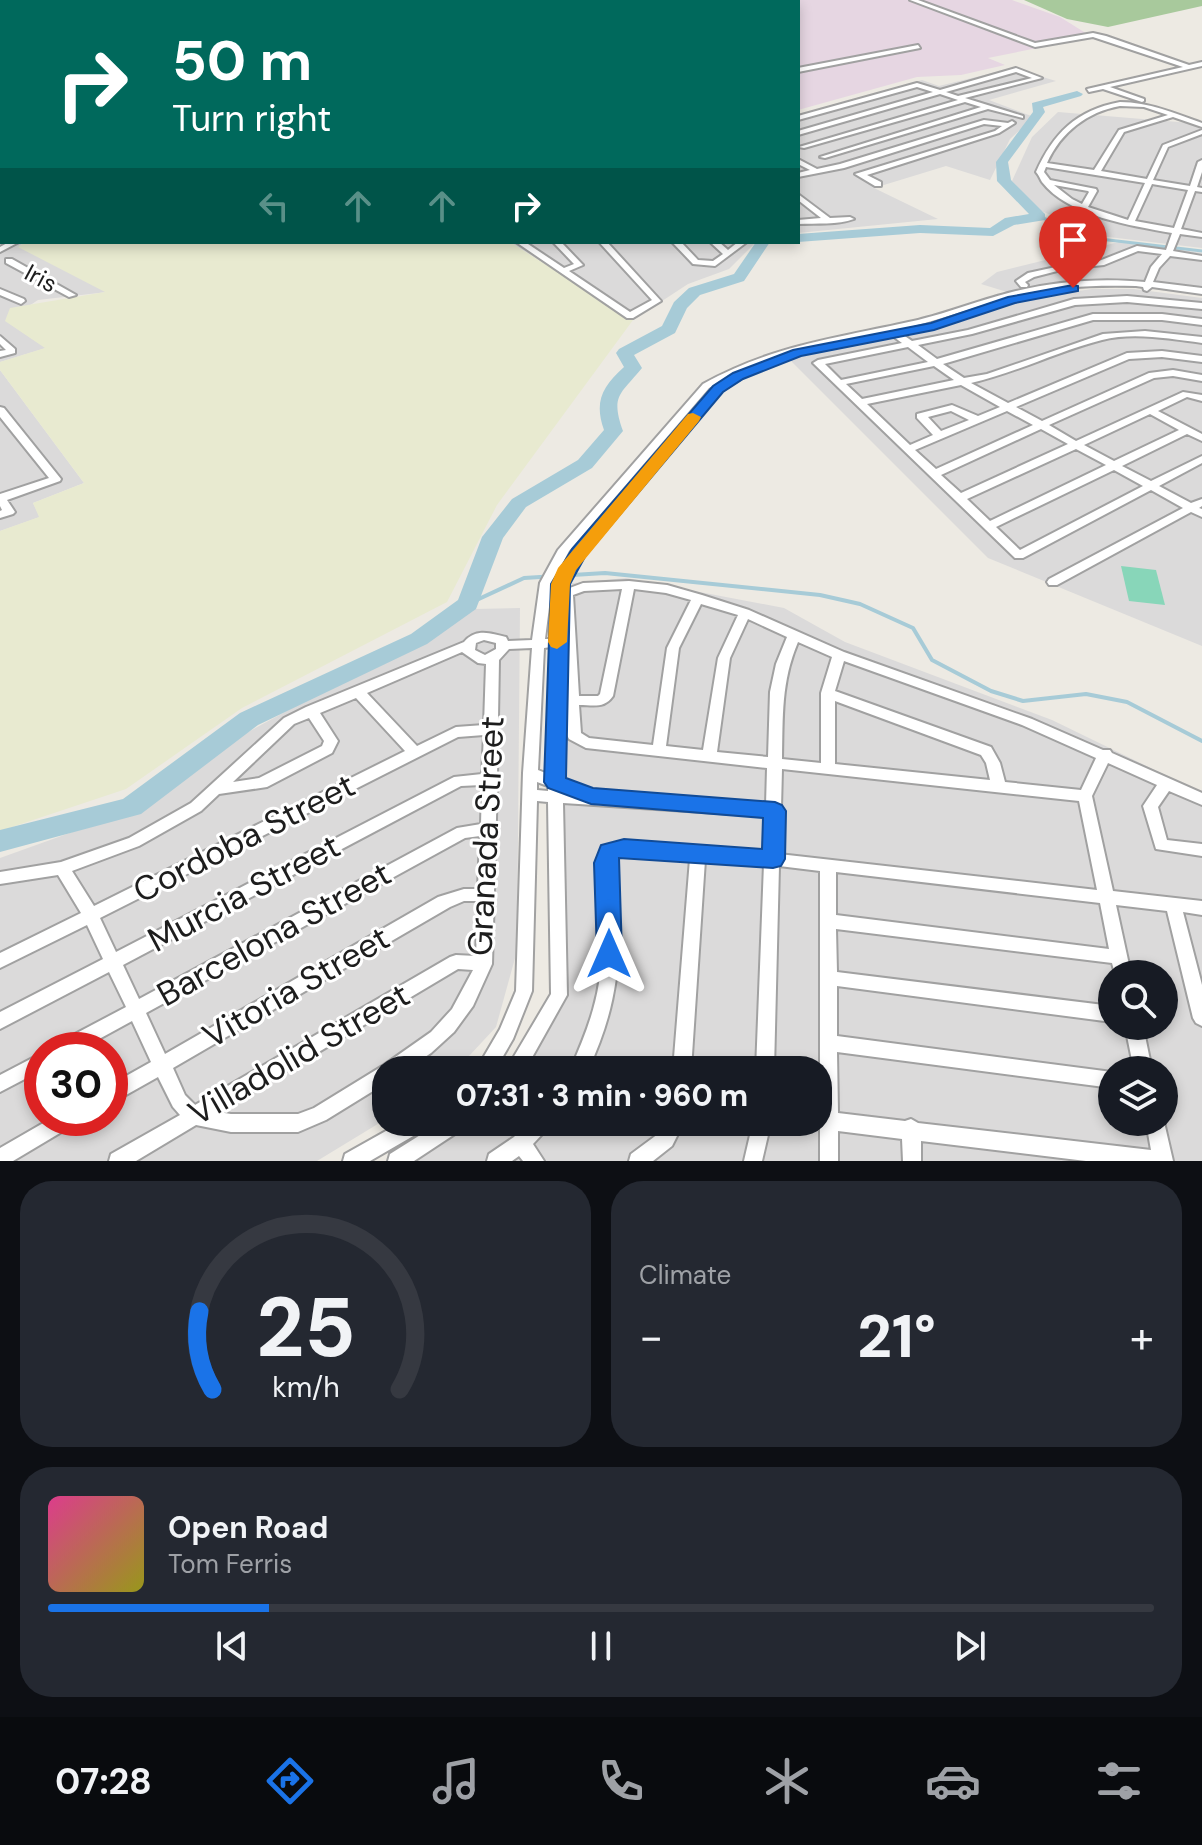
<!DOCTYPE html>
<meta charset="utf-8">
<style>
:root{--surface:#171b24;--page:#242831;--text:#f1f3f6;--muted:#9ea1a6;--line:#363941;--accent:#1a73e8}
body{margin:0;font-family:"DM Sans",sans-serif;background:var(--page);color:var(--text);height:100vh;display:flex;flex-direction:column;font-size:30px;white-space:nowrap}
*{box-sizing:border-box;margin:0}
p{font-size:26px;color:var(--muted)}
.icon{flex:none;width:44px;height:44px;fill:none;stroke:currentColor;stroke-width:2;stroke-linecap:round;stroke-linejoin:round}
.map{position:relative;height:1161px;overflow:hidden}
.details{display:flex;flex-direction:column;gap:20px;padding:20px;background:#0d0f14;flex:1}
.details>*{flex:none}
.top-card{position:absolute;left:0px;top:0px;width:800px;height:244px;box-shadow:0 4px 12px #0003;background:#00695c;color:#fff;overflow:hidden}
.tools{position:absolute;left:1098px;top:960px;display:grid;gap:16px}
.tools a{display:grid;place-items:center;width:80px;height:80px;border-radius:50%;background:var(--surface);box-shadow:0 4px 12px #0003;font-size:40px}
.speed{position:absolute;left:24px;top:1032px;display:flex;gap:16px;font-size:40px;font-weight:700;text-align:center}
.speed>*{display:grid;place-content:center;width:104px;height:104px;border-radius:50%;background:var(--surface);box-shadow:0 4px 12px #0003;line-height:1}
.speed .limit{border:12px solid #d22;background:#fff;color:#111}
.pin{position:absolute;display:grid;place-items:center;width:68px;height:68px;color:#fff;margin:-82px -34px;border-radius:50% 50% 50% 0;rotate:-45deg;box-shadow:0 0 8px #0007}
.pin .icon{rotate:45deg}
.me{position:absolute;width:88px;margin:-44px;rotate:0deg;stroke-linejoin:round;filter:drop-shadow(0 0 6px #0008)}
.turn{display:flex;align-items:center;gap:28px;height:168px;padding:0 40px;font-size:36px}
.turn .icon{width:104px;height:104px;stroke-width:2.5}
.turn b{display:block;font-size:56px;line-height:68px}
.lanes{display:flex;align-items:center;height:76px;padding:0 40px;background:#0003;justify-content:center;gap:40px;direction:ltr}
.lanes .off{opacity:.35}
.big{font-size:60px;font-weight:800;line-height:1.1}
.details .widget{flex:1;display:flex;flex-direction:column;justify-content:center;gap:12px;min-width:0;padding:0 28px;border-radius:32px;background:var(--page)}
.details .dial{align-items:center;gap:0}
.dial svg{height:208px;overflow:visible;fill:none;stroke:var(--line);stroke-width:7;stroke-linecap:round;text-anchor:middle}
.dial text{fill:var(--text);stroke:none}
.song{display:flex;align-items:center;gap:24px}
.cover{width:96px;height:96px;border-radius:12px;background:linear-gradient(135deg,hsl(330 70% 55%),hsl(60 70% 35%))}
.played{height:8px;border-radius:4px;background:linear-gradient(90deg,var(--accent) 20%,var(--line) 20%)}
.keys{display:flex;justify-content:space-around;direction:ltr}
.heat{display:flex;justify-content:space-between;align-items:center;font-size:44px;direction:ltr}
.details .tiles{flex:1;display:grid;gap:20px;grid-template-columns:1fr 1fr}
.widget:last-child{grid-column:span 2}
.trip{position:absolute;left:372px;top:1056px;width:460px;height:80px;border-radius:32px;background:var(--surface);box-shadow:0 4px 12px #0003;font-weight:800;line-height:80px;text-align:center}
.dock{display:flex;height:128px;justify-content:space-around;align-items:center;background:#090b0e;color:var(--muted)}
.dock .icon{width:56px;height:56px}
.dock .selected{color:var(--accent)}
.dock b{font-size:36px;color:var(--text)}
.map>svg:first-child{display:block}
.residential{fill:#dbdada;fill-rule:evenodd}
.industrial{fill:#e6d6e2}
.farmland{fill:#e8ead0}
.forest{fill:#a8c99c}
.pitch{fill:#88d6b9}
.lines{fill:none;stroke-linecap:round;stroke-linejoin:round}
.stream-far1{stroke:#a7cbd7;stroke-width:3}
.stream{stroke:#a7cbd7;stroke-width:4}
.river{fill:#a7cbd7;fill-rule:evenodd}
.street-casing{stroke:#a1a1a1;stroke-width:4}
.highway-casing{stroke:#c83363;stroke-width:4}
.street{fill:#fff;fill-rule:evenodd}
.highway{fill:#de919e;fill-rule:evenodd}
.route{fill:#1a73e8;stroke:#114b97;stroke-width:2}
.slow{fill:#f59e0b}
.labels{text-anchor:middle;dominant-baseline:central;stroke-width:6;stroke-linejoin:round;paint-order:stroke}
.far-street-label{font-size:24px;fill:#1d1d1d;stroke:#fff}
.near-street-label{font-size:34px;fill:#1d1d1d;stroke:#fff}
</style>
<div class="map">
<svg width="1202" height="1161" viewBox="0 0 1202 1161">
<rect width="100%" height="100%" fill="#edeae3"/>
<path class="residential" d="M1013 68 1056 81 989 100 1034 117 1010 139 990 180 946 166 874 188 938 219 798 233V115L922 80 939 86Z
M1058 112 1202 124V248L1100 236 1039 210 1012 181 1032 137Z
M1123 241 1202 253V288L1104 280 1057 283 1007 292 981 284 997 272Z
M4 242H25L19 246 107 292 38 300 6 321 46 348 0 362V244Z
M510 242H756L729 269 688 284 633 320Z
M1092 289H1134L1202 298V646L988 558 787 357 964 321 1021 300Z
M0 370 84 483 33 503 40 517 0 531Z
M626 578 784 608 845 642 1052 720 1202 793V1161H406L460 1122H818V1070H514L555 1001 557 768 552 585ZM1112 974H1164V1026H1112ZM1112 1070H1164V1122H1112Z
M520 608 517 951 496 1027 456 1070H386V1119L317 1161H0V858L103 821 146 797 176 771 475 609ZM42 1050H110V1118H42Z"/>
<path class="industrial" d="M430 0H1012L1060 17 1092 37 988 58 1005 65 961 75 917 77 798 110V2H423Z"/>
<path class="farmland" d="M25 242H510L633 320 497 505 447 602 242 708 126 789 0 831V531L39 517 33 503 84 483 0 370V362L45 348 5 321 10 308 105 292 18 247Z"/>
<path class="forest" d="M1024 0H1202V6L1108 27 1067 19Z"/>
<path class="pitch" d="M1121 566 1156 570 1165 605 1129 601Z"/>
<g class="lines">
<path class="stream-far1" d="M1040 217 1100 239 1202 251"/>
<path class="stream" d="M468 604 524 578 605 573 820 595 860 604 913 628 932 660 991 691 1023 701 1086 694 1127 702 1202 741"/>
<path class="river" d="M1077 91 1083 94 1081 96 1043 107 1045 112 1008 162 1011 180 1045 214V220L1014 225 993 236 920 233 798 242H796L798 234 920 225 990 228 1005 218 1029 214 997 181 996 162 1033 112 1032 103Z
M756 242H770L744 281 700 295 687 308 675 333 634 355 642 368C621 394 610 395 623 431L592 468 526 507 503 538 476 609 427 644 258 725 141 814 0 852V830L123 799 240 713 411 634 458 600 482 537 512 499 578 460 604 430C594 402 602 387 624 367L616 353 619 349 662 326 674 302 689 288 734 274Z"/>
<defs>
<path id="street" d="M389 0H395L398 2H392Z
M526 0H532L535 2H529Z
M910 0H918L1035 43 1093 33 1106 36 1189 65 1202 62V66L1110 87 1144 99V101L1142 102 1103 89 1089 92 1087 89 1183 67 1093 37 1035 47Z
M0 3H2V7H0Z
M0 13H2V17H0Z
M918 45 920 48 798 72V68Z
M0 56H2V60H0Z
M1016 68 1042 78 965 98 1023 116V118L988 109 825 158 820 157 981 107 965 102 804 148 799 147 958 100 940 94 798 135V131L933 92 917 87 798 120V116L917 83 940 90ZM1016 72 1032 78 958 96 946 92Z
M0 72H2V76H0Z
M2 86V92L0 93V87Z
M0 97H2V101H0Z
M1120 102C1149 102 1174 113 1202 123V127L1173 117 1124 132 1101 171 1147 179 1163 145 1202 130V134L1168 147 1153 180 1190 186 1198 162 1202 160V172L1197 187 1202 188V192L1195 191 1181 229 1202 233V237L1180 234 1173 251 1202 256V260L1170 256 1159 268 1153 282 1202 288V294L1152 287 1147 291 1144 290 1143 287 1136 286C1098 285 1060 286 1023 294 980 304 939 321 896 330L912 341 968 330 1074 299 1127 296 1202 303V309L1127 302 1075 305 972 334 918 345 937 359 1093 314H1162L1202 319V325L1162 320H1093L943 364 964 378 987 374 1103 334 1145 331 1202 337V343C1170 339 1134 332 1102 340 1058 351 1016 373 971 383L1008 403 1127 353 1162 351 1202 356V362L1162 357 1129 359 1016 407 1042 421 1149 373 1173 370 1202 375V381L1173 376 1154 378 1049 425 1076 441 1183 392 1202 395V401L1187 397 1158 411 1202 434V441L1187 434 1122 466 1151 481 1202 456V463L1159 486 1191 503 1202 499V506L1199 508 1202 509V517L1191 512 1057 585H1049L1047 582 1049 579 1183 508 1151 490 1023 558H1015L813 363 818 360 902 343 887 332 809 347 747 368 752 371 750 373 721 391 583 554 567 584V589L583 583 629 581 667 585 702 595 749 610 844 652 1032 719 1103 750H1110L1112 753 1202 793V805L1169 791 1158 807 1167 840 1202 844V856L1156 849 1143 806 1157 785 1108 763 1092 796 1113 891 1202 901V915L1183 912 1202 985V1026L1196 1023 1193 1018 1167 911 1116 905 1131 974H1115L1112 963 836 929 837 972 1112 1006V1022L837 986V1036L1112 1072V1088L837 1052 838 1113 905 1121 911 1119 918 1123 1151 1150 1146 1122H1164L1173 1161H1086L921 1141V1161H903L902 1139 838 1131V1161H820V1129L812 1126 810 1122H818V1111H820V871L779 866 774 1070H756L764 864 705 860 691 1070H673L690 859 624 854 616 856C611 879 617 901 618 924 621 977 610 1023 588 1070H570C589 1027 602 993 602 945 603 914 590 876 604 847L624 842 764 852 766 816 563 803 567 995 525 1070H506L551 994 548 802 537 801 532 991 513 1039 495 1070H476L500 1029 516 991 523 773 532 648 509 649 499 660 497 776 498 779 497 782 492 964 473 1006 454 1032 431 1053 406 1070H386V1083L326 1120 298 1132H231L196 1125 136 1161H109L111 1154 180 1115 173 1107 158 1077 110 1104V1085L151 1062 132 1021 79 1050H53L56 1044 126 1007 109 972 0 1029V1012L103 959 87 925 0 968V953L81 913 58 875 0 884V872L61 862 129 838 191 803 284 718 306 707 464 642C476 628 490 633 506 637L508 641 532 640 540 583 558 550 703 384C775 344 839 338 918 320 950 312 980 300 1012 292 1055 281 1101 278 1145 282L1151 267 1162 254 1138 251 1104 265 1065 269 1034 277 1025 282 1028 285 1027 287H1021L1016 281 1028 273 1065 265 1099 261 1137 246 1166 250 1172 233C1132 226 1068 216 1042 182 1040 179 1039 175 1036 172 1053 134 1076 110 1120 102ZM1120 106 1144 107 1168 115 1119 130 1094 170 1047 163C1061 132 1087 112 1120 106ZM1046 167 1145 183 1128 220 1088 207 1097 191 1096 189 1050 180 1044 172ZM1152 184 1188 190 1174 228 1135 221ZM1054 185 1088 191 1089 192 1082 204 1072 199ZM908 347 928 362 841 380 825 364ZM934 366 954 380 862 399 846 384ZM738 372 715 387 572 553 555 584 551 639H545L552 583 569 551 709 388ZM961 385 1000 407 978 416 952 405 917 414V418L933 435 910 445 867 404ZM951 411 969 420 941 431 928 417ZM1007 411 1033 425 936 469 915 450ZM1150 414 1179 430 1114 461 1084 445ZM1041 429 1068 444 961 493 941 475ZM1076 449 1106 465 990 521 967 499ZM1114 470 1143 486 1020 550 996 527ZM622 589 600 694 598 696H579L573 595 584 591ZM634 589 666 593 691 600 667 648 653 745 589 738 581 733 579 705C593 705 604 709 613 696ZM701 604 738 615 718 658 703 750 666 746 679 648ZM748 619 787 637 776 664 770 692 768 757 717 752 730 658ZM484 640 496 643V649L485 655 475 650 476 643ZM798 642 832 657 821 693V763L782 759C783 716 781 682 798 642ZM551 647 548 774 538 770 544 648ZM462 652 478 663 486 664 484 725 456 727 417 746 367 693ZM564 658 567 735 569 739 586 748 767 768 766 805 591 793 589 790 562 780ZM844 661 1022 725 1096 758 1081 790 1005 782 1000 763 991 747 835 691ZM356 698 405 751 94 906 72 871 139 846 201 811 219 794 267 787 332 753 338 741 320 713ZM835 701 981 755 986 763 990 780 835 764ZM309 718 324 741 322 746 259 778 233 782 294 724ZM484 735 482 774 454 777 116 952 100 918 458 737ZM782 769 1079 801 1097 890 779 854 780 814 782 811 781 808ZM537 782 548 786V791L537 790ZM482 785 481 824 457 828 139 999 123 965 461 786ZM480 836 478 889H464L438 897 165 1054 146 1013 465 838ZM836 872 1100 903 1109 949 836 915ZM464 901H478L476 956 456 955 450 957 195 1105 185 1095 173 1068 450 907ZM458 969 473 970 452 1009 431 1032 384 1065 314 1108 298 1114H231L218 1112Z
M0 106 2 107V111L0 110Z
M984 120 1008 123 1012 121 1015 123 999 133 867 175 881 182V186H875L855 174 995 131 1002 126 984 124 844 168 798 177V173L810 170 798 164V159L817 169 840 164Z
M0 123 2 124V128L0 127Z
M0 165H2V169H0Z
M798 194 830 218 850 217 854 219C838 225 816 223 798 224V220L821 218 798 200Z
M9 242H19L0 252V247Z
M516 242H525L564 268 574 264 553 242H561L583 265 569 271 630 312 652 300 599 242H607L661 301 633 318H627Z
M672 242H681L698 260 713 261 723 254 710 242H719L728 250 738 242H747L715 266 693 264Z
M6 259H12L76 295 69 297 6 263Z
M0 289 24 299 25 301 21 304 0 295Z
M0 336 15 349V353L0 357V351L6 350 0 344Z
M0 407 4 408 61 479 60 481 7 500 15 512 13 514 0 518V511L2 510 0 506V494L49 478 0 417Z
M1125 1026H1143L1152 1070H1134Z
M42 1053V1070L0 1092V1075Z
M52 1118H78L75 1124 13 1161H0V1148Z
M402 1122H429L427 1128 370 1161H343L345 1154Z
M441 1122H466L464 1128 414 1161H388L390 1154Z
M528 1122H550L548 1128 533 1144 544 1161H523L519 1156 512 1161H487L489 1154 514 1137Z
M665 1122H684L672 1146 653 1161H629L631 1154 658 1134Z
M753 1122H771L762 1161H744Z"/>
<path id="highway" d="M0 43H2L0 50Z"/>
</defs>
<use href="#street" class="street-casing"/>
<use href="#highway" class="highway-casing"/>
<use href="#street" class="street"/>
<use href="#highway" class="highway"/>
</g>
<path class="route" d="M1073 285 1078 286V291L1015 303 934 330 801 356 743 379 723 392 586 555 570 584 566 778 593 788 775 802 782 805 786 811 785 859 781 866 773 868 619 858 622 954 618 961 609 965 601 961 597 954 594 863 601 845 624 839 762 849 763 818 591 804 548 788 544 782 551 584 572 549 713 386 733 373 793 350 931 323 1008 297Z"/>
<path class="slow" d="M693 413 701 417 699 421 576 570 570 584 567 642 557 649 551 647 548 642 551 584 558 568 688 414Z"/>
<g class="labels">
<g class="far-street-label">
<text transform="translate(41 278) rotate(28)">Iris</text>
</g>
<g class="near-street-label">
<text transform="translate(486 836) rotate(-87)">Granada Street</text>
<text transform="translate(244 838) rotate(-27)">Cordoba Street</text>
<text transform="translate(244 893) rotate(-28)">Murcia Street</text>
<text transform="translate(274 934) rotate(-29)">Barcelona Street</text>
<text transform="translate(296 987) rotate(-30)">Vitoria Street</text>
<text transform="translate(299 1054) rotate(-30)">Villadolid Street</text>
</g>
</g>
</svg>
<div class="tools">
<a><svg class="icon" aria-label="search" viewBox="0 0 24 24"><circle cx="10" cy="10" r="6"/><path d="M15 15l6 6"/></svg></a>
<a><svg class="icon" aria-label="layers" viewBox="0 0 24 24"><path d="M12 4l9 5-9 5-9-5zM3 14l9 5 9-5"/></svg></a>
</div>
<div class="speed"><div class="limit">30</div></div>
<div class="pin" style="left:1073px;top:288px;background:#d93025"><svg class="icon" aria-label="arrive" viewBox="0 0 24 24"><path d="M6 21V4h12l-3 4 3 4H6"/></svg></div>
<svg class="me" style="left:609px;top:954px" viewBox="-20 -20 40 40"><path d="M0-17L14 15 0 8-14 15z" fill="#1a73e8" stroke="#fff" stroke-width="4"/></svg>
<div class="trip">07:31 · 3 min · 960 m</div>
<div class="top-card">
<div class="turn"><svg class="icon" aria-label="right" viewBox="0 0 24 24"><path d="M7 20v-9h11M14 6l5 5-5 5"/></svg><div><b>50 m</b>Turn right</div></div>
<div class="lanes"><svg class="icon off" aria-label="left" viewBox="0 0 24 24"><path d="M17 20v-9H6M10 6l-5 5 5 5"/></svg><svg class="icon off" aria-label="ahead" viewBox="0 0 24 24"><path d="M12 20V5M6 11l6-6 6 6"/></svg><svg class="icon off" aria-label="ahead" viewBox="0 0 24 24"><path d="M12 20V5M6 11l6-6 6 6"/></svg><svg class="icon" aria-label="right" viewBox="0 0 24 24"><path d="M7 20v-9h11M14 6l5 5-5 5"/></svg></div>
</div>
</div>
<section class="details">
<div class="tiles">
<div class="widget dial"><svg viewBox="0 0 100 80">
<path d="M14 69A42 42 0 1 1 86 69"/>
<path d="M14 69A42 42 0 0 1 9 39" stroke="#1a73e8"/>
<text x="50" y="56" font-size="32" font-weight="700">25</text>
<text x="50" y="72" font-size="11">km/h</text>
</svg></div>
<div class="widget"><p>Climate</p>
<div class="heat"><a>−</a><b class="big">21°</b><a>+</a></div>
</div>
<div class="widget">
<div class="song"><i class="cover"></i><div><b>Open Road</b><p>Tom Ferris</p></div></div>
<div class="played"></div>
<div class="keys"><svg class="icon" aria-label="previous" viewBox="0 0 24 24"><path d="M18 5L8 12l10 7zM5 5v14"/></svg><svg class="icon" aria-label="pause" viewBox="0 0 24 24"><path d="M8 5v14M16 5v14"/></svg><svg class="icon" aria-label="next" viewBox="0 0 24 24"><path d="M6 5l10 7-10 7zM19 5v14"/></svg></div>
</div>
</div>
</section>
<nav class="dock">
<b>07:28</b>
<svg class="icon selected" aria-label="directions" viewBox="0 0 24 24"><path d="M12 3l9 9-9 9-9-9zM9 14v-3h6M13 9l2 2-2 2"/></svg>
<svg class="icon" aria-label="music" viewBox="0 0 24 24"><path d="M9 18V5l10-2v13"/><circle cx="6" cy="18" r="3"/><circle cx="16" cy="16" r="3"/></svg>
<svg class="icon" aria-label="phone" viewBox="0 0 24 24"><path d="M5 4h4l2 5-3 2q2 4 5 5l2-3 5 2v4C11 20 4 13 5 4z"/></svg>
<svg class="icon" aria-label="climate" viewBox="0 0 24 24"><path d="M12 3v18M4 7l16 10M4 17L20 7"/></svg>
<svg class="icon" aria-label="car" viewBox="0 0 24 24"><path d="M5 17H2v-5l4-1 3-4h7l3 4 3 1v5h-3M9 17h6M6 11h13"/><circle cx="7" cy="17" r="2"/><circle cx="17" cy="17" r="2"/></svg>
<svg class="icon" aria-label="filters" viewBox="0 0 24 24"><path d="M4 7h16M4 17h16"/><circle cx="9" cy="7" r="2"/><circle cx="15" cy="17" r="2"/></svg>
</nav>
